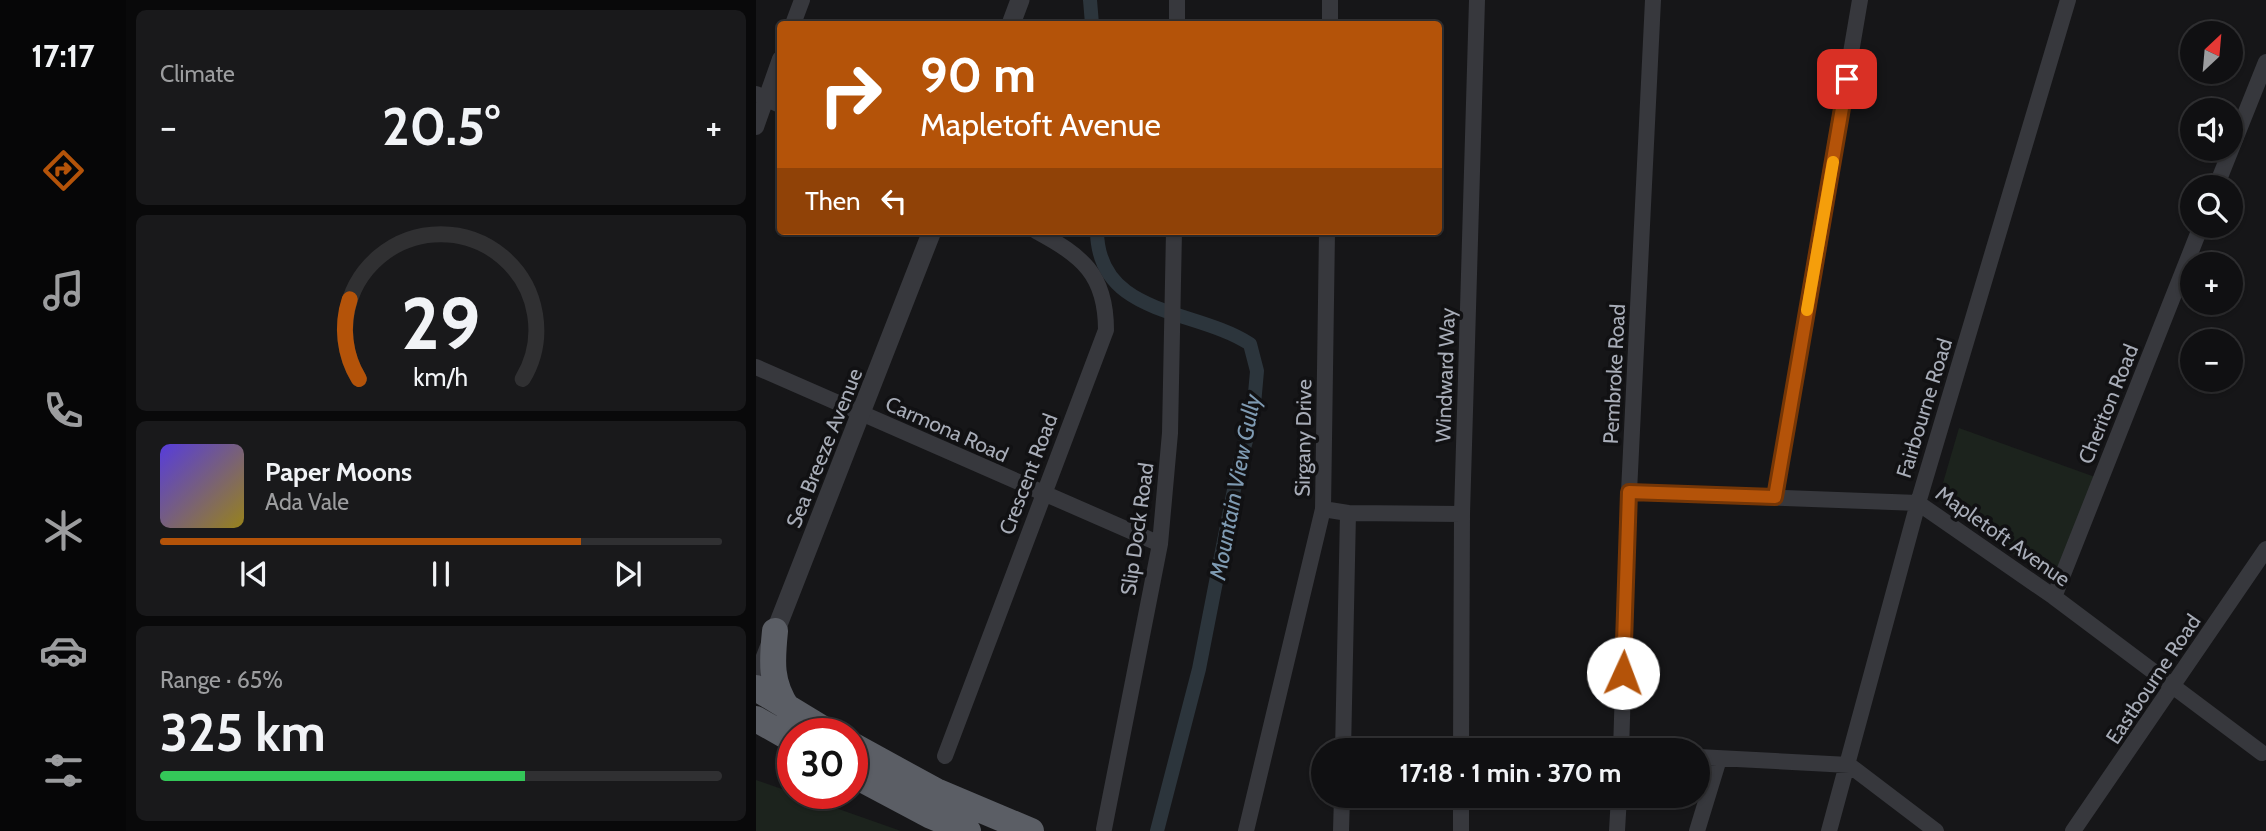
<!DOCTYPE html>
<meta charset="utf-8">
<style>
:root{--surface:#101012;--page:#19191b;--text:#f1f3f6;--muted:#9c9d9f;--line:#303032;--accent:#b45309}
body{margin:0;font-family:Cabin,sans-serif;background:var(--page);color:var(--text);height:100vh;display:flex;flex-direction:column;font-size:26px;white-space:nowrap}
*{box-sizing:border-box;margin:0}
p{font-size:23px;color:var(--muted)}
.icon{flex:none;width:38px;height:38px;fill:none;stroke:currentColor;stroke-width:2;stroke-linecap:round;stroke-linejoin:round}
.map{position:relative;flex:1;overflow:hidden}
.details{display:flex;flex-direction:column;gap:10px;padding:10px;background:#09090a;width:630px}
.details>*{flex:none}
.guide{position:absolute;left:21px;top:21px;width:665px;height:214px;border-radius:7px;box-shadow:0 2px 5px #0004,0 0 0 2px var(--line);background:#b45309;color:#fff;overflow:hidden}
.needle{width:46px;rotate:26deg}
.fabs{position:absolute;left:1424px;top:21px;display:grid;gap:14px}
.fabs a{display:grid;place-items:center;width:63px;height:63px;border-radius:50%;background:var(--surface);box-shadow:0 2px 5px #0004,0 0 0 2px var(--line);font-size:35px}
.speed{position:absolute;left:21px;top:718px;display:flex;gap:14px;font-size:35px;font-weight:700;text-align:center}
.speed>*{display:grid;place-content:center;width:91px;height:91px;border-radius:50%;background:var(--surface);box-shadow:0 2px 5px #0004,0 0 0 2px var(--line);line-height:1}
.speed .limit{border:10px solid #d22;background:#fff;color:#111}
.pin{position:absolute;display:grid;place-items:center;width:60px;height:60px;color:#fff;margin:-30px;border-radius:14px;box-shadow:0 4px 10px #0006}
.me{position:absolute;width:77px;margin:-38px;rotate:2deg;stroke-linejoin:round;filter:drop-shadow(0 0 5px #0008)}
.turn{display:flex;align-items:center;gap:24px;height:147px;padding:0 28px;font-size:32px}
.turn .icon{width:91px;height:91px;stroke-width:2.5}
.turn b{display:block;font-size:49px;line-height:60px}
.then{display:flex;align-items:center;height:66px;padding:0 28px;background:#0003;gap:14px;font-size:26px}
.big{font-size:52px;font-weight:800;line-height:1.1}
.details .card{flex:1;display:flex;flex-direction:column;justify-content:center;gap:10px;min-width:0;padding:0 24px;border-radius:10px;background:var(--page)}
.details .dial{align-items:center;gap:0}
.dial svg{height:182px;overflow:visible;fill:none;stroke:var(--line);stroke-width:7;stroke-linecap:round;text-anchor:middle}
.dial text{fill:var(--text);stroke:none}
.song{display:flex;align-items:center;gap:21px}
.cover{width:84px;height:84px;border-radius:10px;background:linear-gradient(135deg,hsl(250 70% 55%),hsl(50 70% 35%))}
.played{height:7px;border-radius:4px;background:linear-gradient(90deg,var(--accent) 75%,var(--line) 75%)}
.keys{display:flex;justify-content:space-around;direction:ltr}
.heat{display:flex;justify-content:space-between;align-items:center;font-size:38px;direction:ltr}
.charge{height:10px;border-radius:5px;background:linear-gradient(90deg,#34c759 65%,var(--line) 0)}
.trip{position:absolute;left:555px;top:738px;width:399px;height:70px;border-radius:35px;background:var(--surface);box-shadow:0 2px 5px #0004,0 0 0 2px var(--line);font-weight:800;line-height:70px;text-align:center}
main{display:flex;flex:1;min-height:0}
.tabs{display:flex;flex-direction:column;width:126px;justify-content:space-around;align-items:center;background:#060607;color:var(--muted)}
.tabs .icon{width:49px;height:49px}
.tabs .active{color:var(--accent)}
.tabs b{font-size:32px;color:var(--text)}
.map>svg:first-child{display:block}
.green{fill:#1c231d}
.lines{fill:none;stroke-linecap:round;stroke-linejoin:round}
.canal{stroke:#2c353c;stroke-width:14}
.minor{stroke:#37383d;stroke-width:16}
.tertiary{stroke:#37383d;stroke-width:19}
.trunk{stroke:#5b5e65;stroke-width:26}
.route-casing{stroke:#753606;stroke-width:18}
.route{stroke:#b45309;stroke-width:12}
.slow{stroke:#f59e0b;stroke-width:12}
.labels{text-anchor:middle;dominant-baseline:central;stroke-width:7;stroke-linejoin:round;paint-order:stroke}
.street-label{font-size:21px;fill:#a8adb8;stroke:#111113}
.water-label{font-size:23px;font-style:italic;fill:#7f9bb3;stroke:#111113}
</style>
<main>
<nav class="tabs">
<b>17:17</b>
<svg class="icon active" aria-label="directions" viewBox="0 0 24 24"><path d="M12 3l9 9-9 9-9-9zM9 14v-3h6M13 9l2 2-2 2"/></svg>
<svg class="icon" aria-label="music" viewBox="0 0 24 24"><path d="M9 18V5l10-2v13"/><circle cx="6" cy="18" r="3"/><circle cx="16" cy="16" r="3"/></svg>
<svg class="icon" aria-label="phone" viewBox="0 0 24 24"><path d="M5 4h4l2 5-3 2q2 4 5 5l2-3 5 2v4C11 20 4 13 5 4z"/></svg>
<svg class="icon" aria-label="climate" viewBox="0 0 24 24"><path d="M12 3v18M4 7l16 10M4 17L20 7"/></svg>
<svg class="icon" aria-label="car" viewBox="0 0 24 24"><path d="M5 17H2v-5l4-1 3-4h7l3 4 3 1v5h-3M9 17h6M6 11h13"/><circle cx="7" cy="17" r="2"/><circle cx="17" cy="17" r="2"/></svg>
<svg class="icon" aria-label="filters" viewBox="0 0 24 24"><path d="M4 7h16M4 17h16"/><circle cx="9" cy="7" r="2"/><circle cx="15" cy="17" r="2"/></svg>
</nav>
<section class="details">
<div class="card"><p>Climate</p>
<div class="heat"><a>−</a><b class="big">20.5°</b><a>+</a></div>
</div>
<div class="card dial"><svg viewBox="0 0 100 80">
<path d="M14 69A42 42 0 1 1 86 69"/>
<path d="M14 69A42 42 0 0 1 10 34" stroke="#b45309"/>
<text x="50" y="56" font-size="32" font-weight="700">29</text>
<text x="50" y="72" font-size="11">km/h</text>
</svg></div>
<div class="card">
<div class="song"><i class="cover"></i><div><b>Paper Moons</b><p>Ada Vale</p></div></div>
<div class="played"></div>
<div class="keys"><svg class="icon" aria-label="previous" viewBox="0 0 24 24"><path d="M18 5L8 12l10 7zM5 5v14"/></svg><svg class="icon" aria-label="pause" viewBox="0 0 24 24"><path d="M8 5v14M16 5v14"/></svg><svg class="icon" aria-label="next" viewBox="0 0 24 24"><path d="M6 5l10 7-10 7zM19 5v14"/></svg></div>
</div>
<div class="card"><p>Range · 65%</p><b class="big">325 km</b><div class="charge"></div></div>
</section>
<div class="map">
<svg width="1510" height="831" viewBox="0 0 1510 831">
<rect width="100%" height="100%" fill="#161618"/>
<path class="green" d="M1203 428 1339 477 1298 583 1182 500Z
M0 780 145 831H0Z"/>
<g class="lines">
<path class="canal" d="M334 0 336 24
M341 231C342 317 439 308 494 344L501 371 497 416 482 469 443 669 401 831"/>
<path class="minor" d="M37 24 46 0
M421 24V0
M574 24V0
M0 94 24 105
M0 127 24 59
M1460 187 1510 62
M571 231 567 509 592 513 587 751
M0 367 404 544
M873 492 1162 503 1298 597 1506 753
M1019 497 1104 0
M592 513 706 514
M1298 597 1445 226
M705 751 706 514 721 0
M865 751 873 492 897 0
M189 756 350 330C350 274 326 256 280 231
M942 757 1093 765 1180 831
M348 829 404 544 414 433 418 231
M490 831 567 509
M585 831 586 796
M705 831V796
M861 831 863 796
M941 831 963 759
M1073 831 1162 503 1312 0
M1317 831 1510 549"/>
<path class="tertiary" d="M255 24 264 0
M0 681 176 231"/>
<path class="trunk" d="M19 631C16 661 14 683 32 709
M0 688 74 733
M0 719 37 740
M96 745 180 791 275 831
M96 774 175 816 212 831"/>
</g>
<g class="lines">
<defs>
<path id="route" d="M867 673 873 492 1019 497 1091 79"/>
</defs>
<use href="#route" class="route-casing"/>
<use href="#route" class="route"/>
<path class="slow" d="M1051 310 1077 162"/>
</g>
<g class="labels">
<g class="street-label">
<text transform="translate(858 374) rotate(-87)">Pembroke Road</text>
<text transform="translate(689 375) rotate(-88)">Windward Way</text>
<text transform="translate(1352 404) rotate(-68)">Cheriton Road</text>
<text transform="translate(1168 408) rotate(-73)">Fairbourne Road</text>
<text transform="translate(191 429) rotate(24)">Carmona Road</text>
<text transform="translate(547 438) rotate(-89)">Sirgany Drive</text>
<text transform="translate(68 448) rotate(-68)">Sea Breeze Avenue</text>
<text transform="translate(272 474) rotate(-69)">Crescent Road</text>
<text transform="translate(381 529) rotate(-82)">Slip Dock Road</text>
<text transform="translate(1247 536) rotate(35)">Mapletoft Avenue</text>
<text transform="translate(1397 679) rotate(-56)">Eastbourne Road</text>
</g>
<g class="water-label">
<text transform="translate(479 487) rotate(-79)">Mountain View Gully</text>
</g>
</g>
</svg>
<div class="fabs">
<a><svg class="needle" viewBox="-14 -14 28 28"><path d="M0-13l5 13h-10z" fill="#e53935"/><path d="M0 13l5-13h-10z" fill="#9c9d9f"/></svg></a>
<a><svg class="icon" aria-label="sound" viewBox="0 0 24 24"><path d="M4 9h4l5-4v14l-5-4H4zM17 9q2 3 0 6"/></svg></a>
<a><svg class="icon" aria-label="search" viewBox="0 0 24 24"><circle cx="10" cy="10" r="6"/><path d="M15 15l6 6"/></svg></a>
<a>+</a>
<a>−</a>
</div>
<div class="speed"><div class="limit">30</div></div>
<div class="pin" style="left:1091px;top:79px;background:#d93025"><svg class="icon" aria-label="arrive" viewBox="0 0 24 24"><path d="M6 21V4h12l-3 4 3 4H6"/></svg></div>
<svg class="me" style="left:867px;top:673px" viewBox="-20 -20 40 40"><circle r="19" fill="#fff"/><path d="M0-13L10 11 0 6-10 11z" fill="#b45309"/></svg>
<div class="trip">17:18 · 1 min · 370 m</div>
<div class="guide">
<div class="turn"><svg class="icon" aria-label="right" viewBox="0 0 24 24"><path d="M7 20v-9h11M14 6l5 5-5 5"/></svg><div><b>90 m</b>Mapletoft Avenue</div></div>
<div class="then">Then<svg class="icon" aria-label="left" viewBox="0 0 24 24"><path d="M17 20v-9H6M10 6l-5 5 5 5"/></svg></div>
</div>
</div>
</main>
